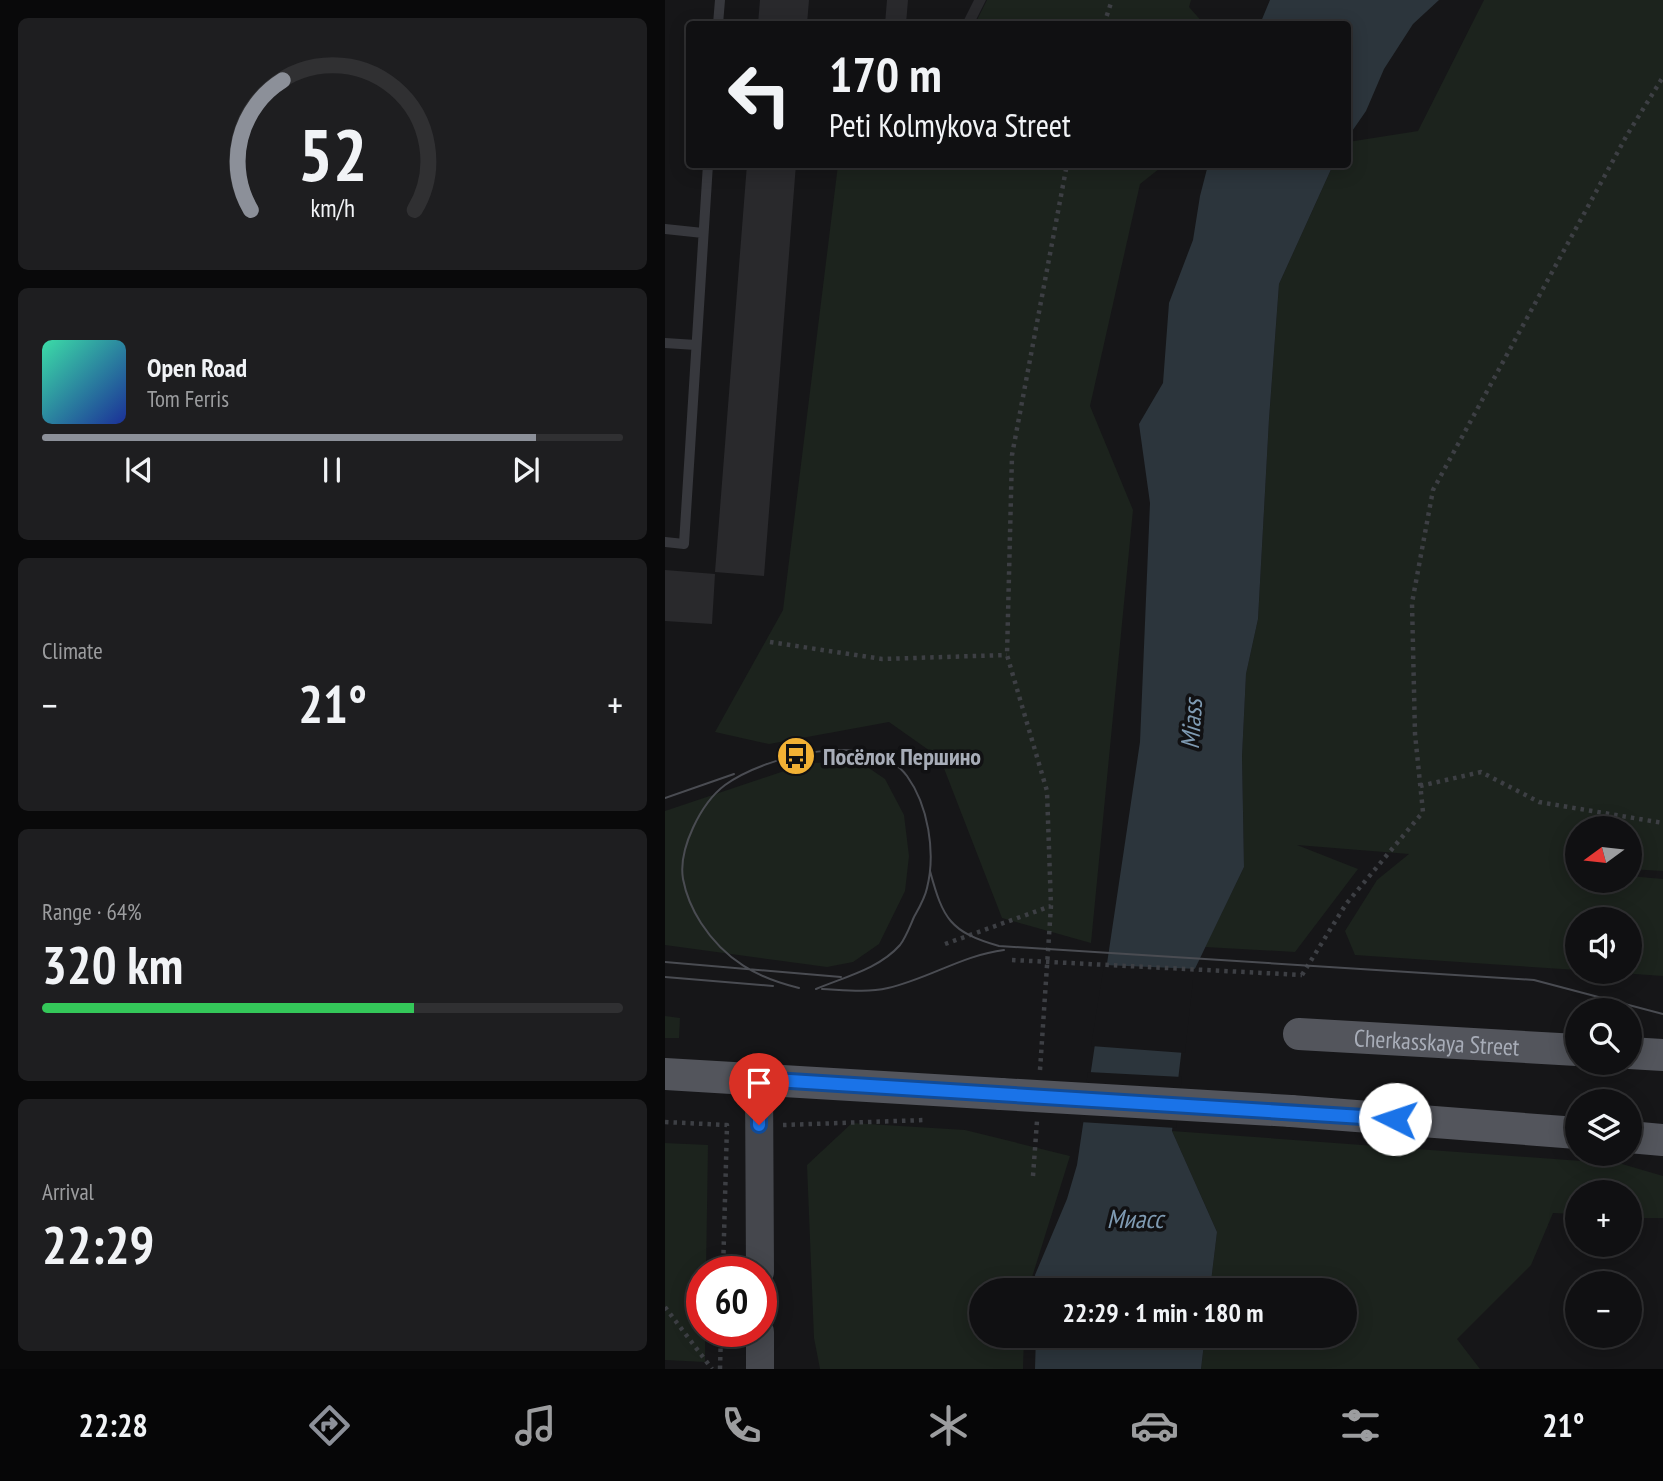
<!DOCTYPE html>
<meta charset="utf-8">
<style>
:root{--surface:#101012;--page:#1e1e20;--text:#f1f3f6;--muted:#9c9d9f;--line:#303032;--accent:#8c9099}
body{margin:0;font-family:"PT Sans Narrow",sans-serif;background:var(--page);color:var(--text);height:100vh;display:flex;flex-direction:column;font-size:26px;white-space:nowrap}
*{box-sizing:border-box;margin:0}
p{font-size:23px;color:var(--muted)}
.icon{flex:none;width:38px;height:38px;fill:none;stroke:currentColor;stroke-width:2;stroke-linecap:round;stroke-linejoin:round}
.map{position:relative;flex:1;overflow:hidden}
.side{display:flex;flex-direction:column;gap:18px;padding:18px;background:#09090a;width:665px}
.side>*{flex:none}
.banner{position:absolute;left:21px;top:21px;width:665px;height:147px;border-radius:7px;box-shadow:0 4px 18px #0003,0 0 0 2px var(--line);background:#101012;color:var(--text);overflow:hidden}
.needle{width:46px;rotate:255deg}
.controls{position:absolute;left:900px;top:816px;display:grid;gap:14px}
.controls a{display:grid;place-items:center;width:77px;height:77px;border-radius:50%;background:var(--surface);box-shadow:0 4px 18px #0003,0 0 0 2px var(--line);font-size:35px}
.speed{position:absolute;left:21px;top:1256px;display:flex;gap:14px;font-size:35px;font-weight:700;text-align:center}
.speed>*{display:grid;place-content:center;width:91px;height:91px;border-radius:50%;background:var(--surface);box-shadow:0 4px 18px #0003,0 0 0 2px var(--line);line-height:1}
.speed .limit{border:10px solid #d22;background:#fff;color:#111}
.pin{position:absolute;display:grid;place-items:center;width:60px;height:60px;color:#fff;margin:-72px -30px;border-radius:50% 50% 50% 0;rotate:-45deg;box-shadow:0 0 7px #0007}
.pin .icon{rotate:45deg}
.me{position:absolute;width:77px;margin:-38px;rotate:274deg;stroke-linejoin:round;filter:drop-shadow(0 0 5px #0008)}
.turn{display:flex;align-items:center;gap:24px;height:147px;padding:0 28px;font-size:32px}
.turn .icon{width:91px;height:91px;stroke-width:2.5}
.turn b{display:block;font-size:49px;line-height:60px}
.big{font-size:52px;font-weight:700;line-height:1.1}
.side .widget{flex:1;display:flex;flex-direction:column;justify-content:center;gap:10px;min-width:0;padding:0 24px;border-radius:10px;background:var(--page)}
.side .dial{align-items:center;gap:0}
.dial svg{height:182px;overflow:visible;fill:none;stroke:var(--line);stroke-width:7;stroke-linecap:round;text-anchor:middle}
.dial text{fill:var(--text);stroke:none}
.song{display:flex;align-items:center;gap:21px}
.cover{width:84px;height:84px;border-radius:10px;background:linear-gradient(135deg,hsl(160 70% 55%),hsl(230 70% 35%))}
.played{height:7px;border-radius:4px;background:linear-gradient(90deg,var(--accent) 85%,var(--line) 85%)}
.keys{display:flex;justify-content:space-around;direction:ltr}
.heat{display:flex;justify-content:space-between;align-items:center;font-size:38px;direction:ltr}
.charge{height:10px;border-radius:5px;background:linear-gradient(90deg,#34c759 64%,var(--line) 0)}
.trip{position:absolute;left:304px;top:1278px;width:388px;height:70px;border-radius:35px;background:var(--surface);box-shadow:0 4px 18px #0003,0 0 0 2px var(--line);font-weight:700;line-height:70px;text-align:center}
.tab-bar{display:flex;height:112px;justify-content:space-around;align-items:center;background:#060607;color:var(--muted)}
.tab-bar .icon{width:49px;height:49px}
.tab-bar .current{color:var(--accent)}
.tab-bar b{font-size:32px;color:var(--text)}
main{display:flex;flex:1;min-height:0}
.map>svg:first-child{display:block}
.green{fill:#1c231d}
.water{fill:#2c353c}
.pier{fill:#161618}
.building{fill:#29292c}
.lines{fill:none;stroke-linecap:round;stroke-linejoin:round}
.path{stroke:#3d3f44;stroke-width:4.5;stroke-dasharray:3.5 5;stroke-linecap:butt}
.lane{stroke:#37383d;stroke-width:10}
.secondary{stroke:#45474d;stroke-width:28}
.primary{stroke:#53555c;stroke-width:32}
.tram{stroke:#4a4c52;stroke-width:2}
.path-bridge{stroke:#3d3f44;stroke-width:4.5;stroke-dasharray:3.5 5;stroke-linecap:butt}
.primary-bridge{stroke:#53555c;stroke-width:32}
.route-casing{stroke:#114b97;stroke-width:18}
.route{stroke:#1a73e8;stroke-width:12}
.labels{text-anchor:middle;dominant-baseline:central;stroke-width:7;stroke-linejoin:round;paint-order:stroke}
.poi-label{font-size:24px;font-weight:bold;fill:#a8adb8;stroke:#111113;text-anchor:start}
.street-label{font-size:24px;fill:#a8adb8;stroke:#111113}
.water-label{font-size:26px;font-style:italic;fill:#7f9bb3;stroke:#111113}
</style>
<main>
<section class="side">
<div class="widget dial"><svg viewBox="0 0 100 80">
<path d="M14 69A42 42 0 1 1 86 69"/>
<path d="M14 69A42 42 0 0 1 28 12" stroke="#8c9099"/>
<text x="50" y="56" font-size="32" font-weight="700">52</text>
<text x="50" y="72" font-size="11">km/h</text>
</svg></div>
<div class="widget">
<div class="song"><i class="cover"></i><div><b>Open Road</b><p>Tom Ferris</p></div></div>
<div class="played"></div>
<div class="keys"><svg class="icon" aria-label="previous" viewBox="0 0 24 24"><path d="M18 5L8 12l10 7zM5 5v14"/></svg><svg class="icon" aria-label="pause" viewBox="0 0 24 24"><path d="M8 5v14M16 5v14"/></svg><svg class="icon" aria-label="next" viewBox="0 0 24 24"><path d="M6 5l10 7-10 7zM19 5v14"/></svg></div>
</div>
<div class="widget"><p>Climate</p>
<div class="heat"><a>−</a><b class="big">21°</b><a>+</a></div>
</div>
<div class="widget"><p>Range · 64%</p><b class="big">320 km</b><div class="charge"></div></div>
<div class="widget"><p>Arrival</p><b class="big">22:29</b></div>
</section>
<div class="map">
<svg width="998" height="1369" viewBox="0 0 998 1369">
<rect width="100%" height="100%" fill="#161618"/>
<path class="green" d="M322 0H526L524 7 539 24H310Z
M819 0H998V871L964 869V828H912V880H964V876L998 879V976L927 971H964V919H912V970L690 955 680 931 712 880 744 854 632 845 693 869 630 952 540 947 579 867 577 756 581 674 593 619 604 419 614 284 668 165 682 164 683 142 753 131Z
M173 165H499L475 184 425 406 468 510 426 943 337 918 275 758 224 722 104 744 50 732 118 610Z
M195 762 220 779 239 815 244 856 240 891 214 944 188 962 162 967 0 945V811L143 763Z
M0 1016 15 1018 14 1038H0Z
M187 1123 300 1130 405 1156 363 1290H317V1335H359L358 1369H155L149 1338 142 1165Z
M507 1131 957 1164 998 1176V1218H964V1192H912V1214L888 1213 866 1265 792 1339 815 1369H536L540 1335H681V1290H545L552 1232Z
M0 1143 43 1145 41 1272H37V1332H40V1362L0 1360Z"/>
<path class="water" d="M605 0H774L748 24 719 69 701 111 683 137 682 24H595Z
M543 165H668L614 284 604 419 593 619 581 674 577 756 579 867 525 979 507 1131 552 1232 545 1290H371L370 1275 402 1199 412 1165 475 742 485 503 474 424 498 383 504 303 528 240 535 196Z
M371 1335H540L536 1369H370Z"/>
<path class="pier" d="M439 965 533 969 528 980 520 1053 426 1046Z
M423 1072 517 1077 511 1128 415 1122Z"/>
<path class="building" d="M95 0H144L142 24H93Z
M222 0H243L241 24H220Z
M309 0H321L309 24H297Z
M82 164H131L99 576 50 572Z
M0 570 50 574 47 624 0 621Z"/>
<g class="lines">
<path class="path" d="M439 24 447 0
M105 642 217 659 342 655
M755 786 816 772 874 802 998 823
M280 944 386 906
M637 975 681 904 758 812 750 734 747 603 768 490 962 135 998 77
M375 1070 386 906 382 791 342 655 347 455 402 164
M0 1122 62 1125 58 1272
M118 1125 260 1120
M368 1176 372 1121
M0 1307 47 1369
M55 1369 56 1332"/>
<path class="lane" d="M53 24 55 0
M0 229 38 233
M0 343 31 345
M0 542 19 544 43 164"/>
<path class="secondary" d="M94 1079 95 1272
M95 1332V1369"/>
<g class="primary">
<path id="s1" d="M634 1034 912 1050"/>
<path d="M964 1053 998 1055"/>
<path d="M0 1074 336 1094"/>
<path d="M626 1111 912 1133"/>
<path d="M964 1137 998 1140"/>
</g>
<path class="tram" d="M0 798 69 774
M265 871C278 919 285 932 334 946L869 980 998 1014
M0 962 176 977
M0 977 108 986
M134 988C92 978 60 960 36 923 27 909 21 895 18 879 13 849 36 803 60 785 100 756 206 728 242 776 263 805 271 852 262 888 260 898 254 908 249 917 245 926 241 937 235 945 214 969 179 977 151 989
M157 989C179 990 201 993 223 988 263 979 298 955 339 950"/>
<path class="path-bridge" d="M347 960 637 975"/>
<path class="primary-bridge" d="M336 1094 626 1111"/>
</g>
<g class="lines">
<defs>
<path id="route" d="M94 1125V1079L730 1119"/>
</defs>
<use href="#route" class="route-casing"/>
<use href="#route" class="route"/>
</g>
<defs>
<symbol id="bus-disc" viewBox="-11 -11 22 22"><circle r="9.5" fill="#f2b134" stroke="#111113"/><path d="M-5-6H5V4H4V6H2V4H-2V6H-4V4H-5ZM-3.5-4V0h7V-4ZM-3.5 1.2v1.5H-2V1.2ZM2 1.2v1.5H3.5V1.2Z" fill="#111"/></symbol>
</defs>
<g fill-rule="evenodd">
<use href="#bus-disc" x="109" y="734" width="44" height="44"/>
</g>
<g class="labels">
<g class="poi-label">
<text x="158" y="756">Посёлок Першино</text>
</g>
<g class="street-label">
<text stroke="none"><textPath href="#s1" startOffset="138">Cherkasskaya Street</textPath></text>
</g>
<g class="water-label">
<text transform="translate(526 724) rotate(-86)">Miass</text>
<text x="470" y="1218">Миасс</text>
</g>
</g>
</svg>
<div class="controls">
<a><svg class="needle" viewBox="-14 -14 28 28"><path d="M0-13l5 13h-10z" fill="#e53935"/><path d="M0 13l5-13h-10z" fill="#9c9d9f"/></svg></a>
<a><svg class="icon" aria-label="sound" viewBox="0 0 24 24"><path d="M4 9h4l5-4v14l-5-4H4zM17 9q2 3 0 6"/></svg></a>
<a><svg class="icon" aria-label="search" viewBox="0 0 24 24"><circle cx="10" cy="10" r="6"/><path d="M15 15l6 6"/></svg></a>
<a><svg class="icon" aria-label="layers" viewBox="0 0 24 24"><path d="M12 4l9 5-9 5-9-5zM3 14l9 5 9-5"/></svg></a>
<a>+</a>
<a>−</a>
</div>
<div class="speed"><div class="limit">60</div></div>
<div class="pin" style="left:94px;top:1125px;background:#d93025"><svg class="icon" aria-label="arrive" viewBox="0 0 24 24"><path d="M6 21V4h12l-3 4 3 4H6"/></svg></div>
<svg class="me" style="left:730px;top:1119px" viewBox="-20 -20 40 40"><circle r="19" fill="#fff"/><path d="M0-13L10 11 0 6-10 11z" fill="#1a73e8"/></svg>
<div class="trip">22:29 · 1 min · 180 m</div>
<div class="banner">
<div class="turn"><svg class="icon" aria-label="left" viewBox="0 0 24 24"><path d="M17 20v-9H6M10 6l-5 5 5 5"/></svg><div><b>170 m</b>Peti Kolmykova Street</div></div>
</div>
</div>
</main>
<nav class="tab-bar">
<b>22:28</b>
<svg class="icon current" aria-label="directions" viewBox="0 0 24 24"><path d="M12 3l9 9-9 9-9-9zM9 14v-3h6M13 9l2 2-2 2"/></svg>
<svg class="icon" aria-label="music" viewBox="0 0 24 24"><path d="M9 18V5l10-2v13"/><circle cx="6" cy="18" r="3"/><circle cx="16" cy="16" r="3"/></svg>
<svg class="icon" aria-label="phone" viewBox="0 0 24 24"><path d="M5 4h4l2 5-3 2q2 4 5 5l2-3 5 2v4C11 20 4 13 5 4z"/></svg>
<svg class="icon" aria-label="climate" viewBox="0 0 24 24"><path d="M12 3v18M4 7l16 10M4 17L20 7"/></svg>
<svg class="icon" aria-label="car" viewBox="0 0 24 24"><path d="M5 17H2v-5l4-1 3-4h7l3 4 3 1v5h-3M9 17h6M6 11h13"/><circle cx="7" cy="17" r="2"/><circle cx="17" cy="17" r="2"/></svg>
<svg class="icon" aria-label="filters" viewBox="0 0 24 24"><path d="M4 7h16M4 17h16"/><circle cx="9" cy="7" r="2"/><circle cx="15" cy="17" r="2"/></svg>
<b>21°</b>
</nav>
